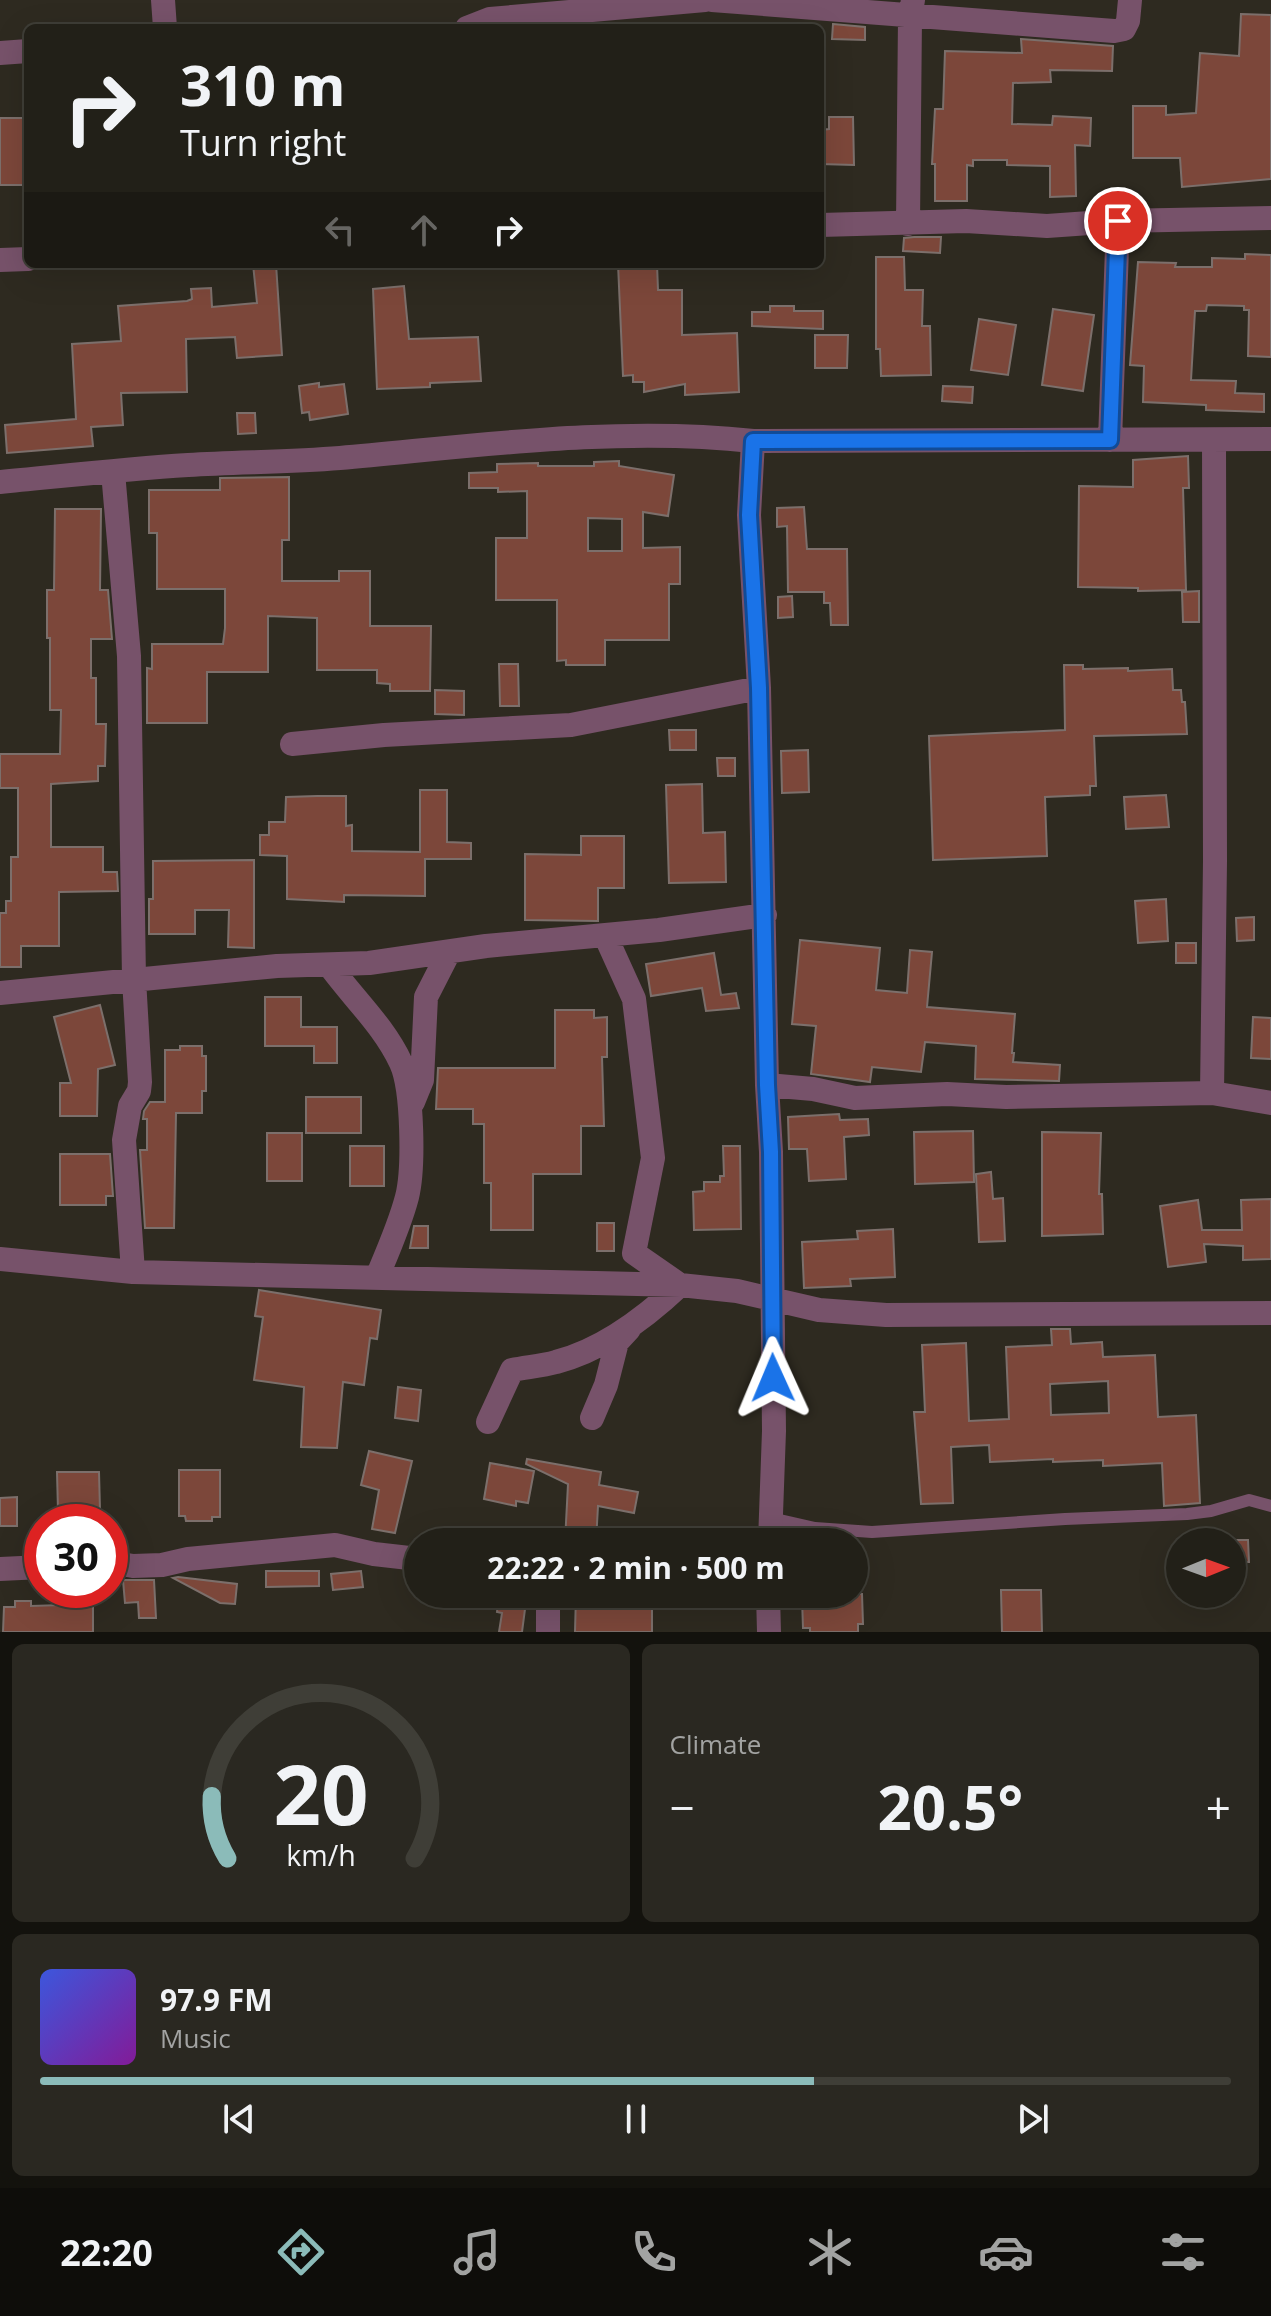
<!DOCTYPE html>
<meta charset="utf-8">
<style>
:root{--surface:#222018;--page:#2a2821;--text:#f1f3f6;--muted:#a2a3a2;--line:#3f3e37;--accent:#8bbbb9}
body{margin:0;font-family:"Open Sans",sans-serif;background:var(--page);color:var(--text);height:100vh;display:flex;flex-direction:column;font-size:30px;white-space:nowrap}
*{box-sizing:border-box;margin:0}
p{font-size:26px;color:var(--muted)}
.icon{flex:none;width:44px;height:44px;fill:none;stroke:currentColor;stroke-width:2;stroke-linecap:round;stroke-linejoin:round}
.map{position:relative;height:1632px;overflow:hidden}
.panel{display:flex;flex-direction:column;gap:12px;padding:12px;background:#13120d;flex:1}
.panel>*{flex:none}
.guide{position:absolute;left:24px;top:24px;width:800px;height:244px;border-radius:12px;box-shadow:0 8px 32px #0002,0 0 0 2px var(--line);background:#222018;color:var(--text);overflow:hidden}
.needle{width:52px;rotate:89deg}
.tools{position:absolute;left:1166px;top:1528px;display:grid;gap:16px}
.tools a{display:grid;place-items:center;width:80px;height:80px;border-radius:50%;background:var(--surface);box-shadow:0 8px 32px #0002,0 0 0 2px var(--line);font-size:40px}
.speed{position:absolute;left:24px;top:1504px;display:flex;gap:16px;font-size:40px;font-weight:700;text-align:center}
.speed>*{display:grid;place-content:center;width:104px;height:104px;border-radius:50%;background:var(--surface);box-shadow:0 8px 32px #0002,0 0 0 2px var(--line);line-height:1}
.speed .limit{border:12px solid #d22;background:#fff;color:#111}
.pin{position:absolute;display:grid;place-items:center;width:68px;height:68px;color:#fff;margin:-34px;border:4px solid #fff;border-radius:50%;box-shadow:0 2px 8px #0007}
.me{position:absolute;width:88px;margin:-44px;rotate:359deg;stroke-linejoin:round;filter:drop-shadow(0 0 6px #0008)}
.turn{display:flex;align-items:center;gap:28px;height:168px;padding:0 24px;font-size:36px}
.turn .icon{width:104px;height:104px;stroke-width:2.5}
.turn b{display:block;font-size:56px;line-height:68px}
.lanes{display:flex;align-items:center;height:76px;padding:0 24px;background:#0003;justify-content:center;gap:40px;direction:ltr}
.lanes .off{opacity:.35}
.big{font-size:60px;font-weight:700;line-height:1.1}
.panel .tile{flex:1;display:flex;flex-direction:column;justify-content:center;gap:12px;min-width:0;padding:0 28px;border-radius:12px;background:var(--page)}
.panel .dial{align-items:center;gap:0}
.dial svg{height:208px;overflow:visible;fill:none;stroke:var(--line);stroke-width:7;stroke-linecap:round;text-anchor:middle}
.dial text{fill:var(--text);stroke:none}
.song{display:flex;align-items:center;gap:24px}
.cover{width:96px;height:96px;border-radius:12px;background:linear-gradient(135deg,hsl(230 70% 55%),hsl(290 70% 35%))}
.played{height:8px;border-radius:4px;background:linear-gradient(90deg,var(--accent) 65%,var(--line) 65%)}
.keys{display:flex;justify-content:space-around;direction:ltr}
.heat{display:flex;justify-content:space-between;align-items:center;font-size:44px;direction:ltr}
.panel .tiles{flex:1;display:grid;gap:12px;grid-template-columns:1fr 1fr}
.tile:last-child{grid-column:span 2}
.trip{position:absolute;left:404px;top:1528px;width:464px;height:80px;border-radius:40px;background:var(--surface);box-shadow:0 8px 32px #0002,0 0 0 2px var(--line);font-weight:700;line-height:80px;text-align:center}
.menu{display:flex;height:128px;justify-content:space-around;align-items:center;background:#0e0d0a;color:var(--muted)}
.menu .icon{width:56px;height:56px}
.menu .on{color:var(--accent)}
.menu b{font-size:36px;color:var(--text)}
.map>svg:first-child{display:block}
.building{fill:#7c473a;stroke:#7c6f6b;stroke-width:2;fill-rule:evenodd}
.lines{fill:none;stroke-linecap:round;stroke-linejoin:round}
.lane{stroke:#77526a;stroke-width:12}
.street{stroke:#77526a;stroke-width:24}
.route-casing{stroke:#114b97;stroke-width:20}
.route{stroke:#1a73e8;stroke-width:14}
</style>
<div class="map">
<svg width="1271" height="1632" viewBox="0 0 1271 1632">
<rect width="100%" height="100%" fill="#2e2a20"/>
<path class="building" d="M1241 14 1271 15V179L1182 187 1180 158H1133V106H1166V115L1196 113 1200 53 1239 56Z
M833 24 865 27V40L832 39Z
M1021 39 1113 46 1112 71 1050 70 1051 82 1013 83 1012 124 1052 125 1053 116 1091 118 1090 146 1075 145 1076 196 1050 197V166L1007 165V160H973V166L967 165V201H935V164H932L935 109H943L945 51 1022 53Z
M829 117H853L854 165 820 164V130L829 129Z
M0 118H28V185H0Z
M914 237H941L940 253 903 251 904 238Z
M1245 254 1271 255V357L1248 356 1249 310H1244V306L1207 305 1206 311H1195L1191 380 1236 381 1235 393 1264 394V412L1206 410V405L1143 402 1144 366 1130 365 1138 262 1176 263 1175 267H1212V258L1245 259Z
M876 257H904L905 290H923L922 326H930L931 375 881 376 880 349H876Z
M253 264H276L282 355 237 358 235 337 186 339 187 392 121 393 123 425 91 427 93 446 7 453 5 425 76 419 72 344 121 341 118 306 187 301 192 299 191 289 211 288 212 307 257 303Z
M618 264H657L658 290H682V335L737 333 739 392 685 395V384L644 392V382H633V375L623 376Z
M404 286 409 339 478 337 481 381 430 383V387L377 389 373 289Z
M770 306H794V311H823V329L752 326V312H770Z
M1053 309 1094 315 1083 391 1042 385Z
M979 319 1016 325 1008 375 971 370Z
M815 335H848L847 368H815Z
M319 383V387L344 384 348 414 310 420 309 412 302 413 299 386Z
M943 386 973 387 972 403 942 401Z
M237 413H255L256 433 238 434Z
M1188 456 1189 488H1183L1186 590 1138 591V588L1078 587 1079 486 1133 487V460Z
M619 461V466L674 475 668 516 643 512V548L680 547V584H669V640H605V665H566V660L557 661V600H496V538H527V491L498 492V488H469V473L497 472V464L538 463V466H594V462ZM588 518 622 519V551H588Z
M289 477V540H282V581H339V571H370V626H431L430 691H390V684L377 683V670H317V618L268 616V672H207V723H147V668L152 669V644H223L225 628V589H157V533H149V490H220V478Z
M804 507 807 549H847L848 625H831L830 603H824V592H788L787 526 777 527V508Z
M55 509H101L100 590H108L112 639H91V678H96V724H106L105 766H98V781L51 784V847H103V872H117L118 891 59 892V946H21V967H0V913H6V901H11V857H18V788H0V754H60L61 710H50V638H47V590H54Z
M1199 591V622H1183L1182 592Z
M792 596 793 617 778 618V597Z
M499 664H518L519 706H500Z
M1064 665H1083V669L1128 668V671L1172 669 1173 690H1181L1182 702H1185L1187 734 1094 736 1096 786H1090V795L1045 797 1047 856 933 860 929 736 1065 730Z
M435 690 464 691V715L435 714Z
M669 730H696V750H670Z
M808 750 809 792 782 793 781 751Z
M717 758H735V776H718Z
M702 784 703 833 725 832 726 882 669 883 666 785Z
M420 790H447V842L471 843V859H425V896L344 895V902L287 899V856L260 855V835H269V822H285L286 797 317 796H346V826L352 825V851L420 852Z
M1166 795 1169 827 1126 829 1124 797Z
M581 836H624V888H598V921L525 920V854L581 855Z
M254 860V948L228 947 229 910H195V934H149V899H153V861Z
M1166 899 1168 941 1138 943 1135 901Z
M1254 917V940L1237 941 1236 918Z
M800 940 880 948 876 990 907 993 910 950 932 952 927 1007 1015 1014 1012 1053H1014L1013 1062 1060 1065 1059 1081 975 1079 976 1046 925 1042 921 1072 872 1067 870 1082 811 1074 816 1026 792 1024Z
M1176 943H1196V963H1176Z
M714 953 721 995 736 993 739 1008 706 1011 702 988 651 996 646 964Z
M265 997H301V1027H337V1063H314V1046H265Z
M100 1005 115 1065 98 1069 97 1116H60V1083H71L54 1017Z
M555 1010H594V1018L607 1017V1057H602L604 1126H581V1174H533V1230H491V1183H484V1124H473V1109H436L438 1068H555Z
M1253 1017 1271 1018V1059L1251 1058Z
M180 1046H202V1056H206V1091H202V1113H176L174 1228H145L140 1150H147V1119H143L144 1111 150 1102H165V1050H180Z
M306 1097H361V1133H306Z
M839 1114 840 1120 868 1119 869 1135 844 1137 846 1179 809 1181 807 1149H789L788 1117Z
M973 1131 974 1182 915 1184 914 1132Z
M1042 1132 1101 1133 1099 1194H1102L1103 1234 1042 1236Z
M267 1133H302V1181H267Z
M350 1146H384V1186H350Z
M723 1146H740L741 1229 694 1230 693 1192 704 1191V1182H720V1176H724Z
M60 1154H110L113 1196H106V1205H60Z
M991 1172 993 1199 1003 1198 1005 1241 979 1242 976 1174Z
M1271 1199V1259L1243 1260V1246L1204 1244 1206 1262 1168 1267 1160 1206 1198 1200 1202 1230H1242L1241 1200Z
M597 1223H614V1251H597Z
M414 1226H428V1248H410Z
M893 1229 895 1277 850 1279 851 1286 804 1288 802 1242 858 1239 857 1231Z
M259 1290 381 1310 377 1339 370 1338 364 1385 343 1382 337 1448 301 1447 304 1387 254 1380 263 1317 255 1316Z
M1051 1329H1070L1071 1344 1102 1342 1103 1357 1155 1355 1158 1417 1196 1415 1200 1503 1164 1506 1162 1463 1103 1466V1460L1053 1462V1459L990 1462 989 1445 951 1447 953 1503 921 1504 914 1412H925L922 1345 966 1343 969 1421 1009 1419 1006 1347 1052 1345ZM1108 1381 1109 1413 1051 1415 1050 1384Z
M398 1387 421 1390 418 1421 395 1418Z
M369 1451 412 1461 395 1533 372 1529 379 1490 361 1485Z
M527 1459 601 1472 599 1485 638 1492 634 1513 598 1506 596 1542H565L568 1484 526 1464Z
M490 1463 534 1471 528 1503 516 1501V1506L484 1499Z
M179 1470H220V1517H212V1521H186L185 1516H179Z
M57 1472H99L100 1510H86V1518L70 1519V1511H58Z
M17 1497V1526H0V1498Z
M1232 1540H1248L1249 1562H1232Z
M266 1571H319V1586L266 1587Z
M361 1571 363 1587 333 1590 331 1574Z
M178 1577 237 1584 235 1604 220 1603 173 1578Z
M123 1580H154L156 1618H139L138 1602 125 1603Z
M1001 1590H1041L1042 1632H1002Z
M499 1594H527L522 1632H499L502 1613 497 1612Z
M576 1594H652V1632H575Z
M809 1594H862L863 1624H858V1632H810V1628H803L802 1599H809Z
M15 1601H31V1606L93 1604V1632H3L4 1607H15Z"/>
<g class="lines">
<path class="lane" d="M771 1518 815 1528 872 1532 1065 1519 1187 1514 1211 1511 1249 1500 1271 1506"/>
<path class="street" d="M163 0 165 28
M712 0 1114 31 1124 29 1128 21 1130 0
M467 28 490 19 705 0
M0 53 28 51
M908 224 910 17 913 0
M820 225 966 221 1047 226 1118 221 1271 218
M0 260 28 259
M1110 440 1118 221
M753 441 749 515 759 688 767 1085 771 1152 774 1431 770 1542
M113 472 129 656 134 979 140 1082 139 1091 130 1106 124 1140 133 1272
M0 482C63 476 125 469 188 465 239 462 289 462 340 458 476 446 617 426 753 441L1271 439
M292 744 384 735 571 725 759 688
M329 965C353 998 384 1026 401 1063 413 1089 414 1169 407 1197 400 1224 388 1251 377 1277
M0 993 277 966 369 963 486 946 659 930 765 915
M767 1085 813 1089 855 1098 947 1094 1006 1097 1212 1093 1271 1103
M1212 1093 1215 861 1214 441
M413 1102 422 1080 426 997 449 952
M0 1259 133 1272 680 1285 737 1291 819 1310 886 1315 1271 1313
M592 1418 606 1385 617 1342 629 1329
M488 1422 512 1370C527 1367 542 1366 556 1362 603 1350 645 1318 680 1285L634 1253 653 1158 634 999 605 935
M110 1562 133 1566 162 1565 188 1559 335 1545 374 1554 418 1559
M0 1569 42 1567
M768 1594 769 1632
M548 1632V1594"/>
</g>
<g class="lines">
<defs>
<path id="route" d="M773 1378 771 1152 767 1085 759 688 749 515 753 441 1110 440 1118 221"/>
</defs>
<use href="#route" class="route-casing"/>
<use href="#route" class="route"/>
</g>
</svg>
<div class="tools">
<a><svg class="needle" viewBox="-14 -14 28 28"><path d="M0-13l5 13h-10z" fill="#e53935"/><path d="M0 13l5-13h-10z" fill="#a2a3a2"/></svg></a>
</div>
<div class="speed"><div class="limit">30</div></div>
<div class="pin" style="left:1118px;top:221px;background:#d93025"><svg class="icon" aria-label="arrive" viewBox="0 0 24 24"><path d="M6 21V4h12l-3 4 3 4H6"/></svg></div>
<svg class="me" style="left:773px;top:1378px" viewBox="-20 -20 40 40"><path d="M0-17L14 15 0 8-14 15z" fill="#1a73e8" stroke="#fff" stroke-width="4"/></svg>
<div class="trip">22:22 · 2 min · 500 m</div>
<div class="guide">
<div class="turn"><svg class="icon" aria-label="right" viewBox="0 0 24 24"><path d="M7 20v-9h11M14 6l5 5-5 5"/></svg><div><b>310 m</b>Turn right</div></div>
<div class="lanes"><svg class="icon off" aria-label="left" viewBox="0 0 24 24"><path d="M17 20v-9H6M10 6l-5 5 5 5"/></svg><svg class="icon off" aria-label="ahead" viewBox="0 0 24 24"><path d="M12 20V5M6 11l6-6 6 6"/></svg><svg class="icon" aria-label="right" viewBox="0 0 24 24"><path d="M7 20v-9h11M14 6l5 5-5 5"/></svg></div>
</div>
</div>
<section class="panel">
<div class="tiles">
<div class="tile dial"><svg viewBox="0 0 100 80">
<path d="M14 69A42 42 0 1 1 86 69"/>
<path d="M14 69A42 42 0 0 1 8 45" stroke="#8bbbb9"/>
<text x="50" y="56" font-size="32" font-weight="700">20</text>
<text x="50" y="72" font-size="11">km/h</text>
</svg></div>
<div class="tile"><p>Climate</p>
<div class="heat"><a>−</a><b class="big">20.5°</b><a>+</a></div>
</div>
<div class="tile">
<div class="song"><i class="cover"></i><div><b>97.9 FM</b><p>Music</p></div></div>
<div class="played"></div>
<div class="keys"><svg class="icon" aria-label="previous" viewBox="0 0 24 24"><path d="M18 5L8 12l10 7zM5 5v14"/></svg><svg class="icon" aria-label="pause" viewBox="0 0 24 24"><path d="M8 5v14M16 5v14"/></svg><svg class="icon" aria-label="next" viewBox="0 0 24 24"><path d="M6 5l10 7-10 7zM19 5v14"/></svg></div>
</div>
</div>
</section>
<nav class="menu">
<b>22:20</b>
<svg class="icon on" aria-label="directions" viewBox="0 0 24 24"><path d="M12 3l9 9-9 9-9-9zM9 14v-3h6M13 9l2 2-2 2"/></svg>
<svg class="icon" aria-label="music" viewBox="0 0 24 24"><path d="M9 18V5l10-2v13"/><circle cx="6" cy="18" r="3"/><circle cx="16" cy="16" r="3"/></svg>
<svg class="icon" aria-label="phone" viewBox="0 0 24 24"><path d="M5 4h4l2 5-3 2q2 4 5 5l2-3 5 2v4C11 20 4 13 5 4z"/></svg>
<svg class="icon" aria-label="climate" viewBox="0 0 24 24"><path d="M12 3v18M4 7l16 10M4 17L20 7"/></svg>
<svg class="icon" aria-label="car" viewBox="0 0 24 24"><path d="M5 17H2v-5l4-1 3-4h7l3 4 3 1v5h-3M9 17h6M6 11h13"/><circle cx="7" cy="17" r="2"/><circle cx="17" cy="17" r="2"/></svg>
<svg class="icon" aria-label="filters" viewBox="0 0 24 24"><path d="M4 7h16M4 17h16"/><circle cx="9" cy="7" r="2"/><circle cx="15" cy="17" r="2"/></svg>
</nav>
